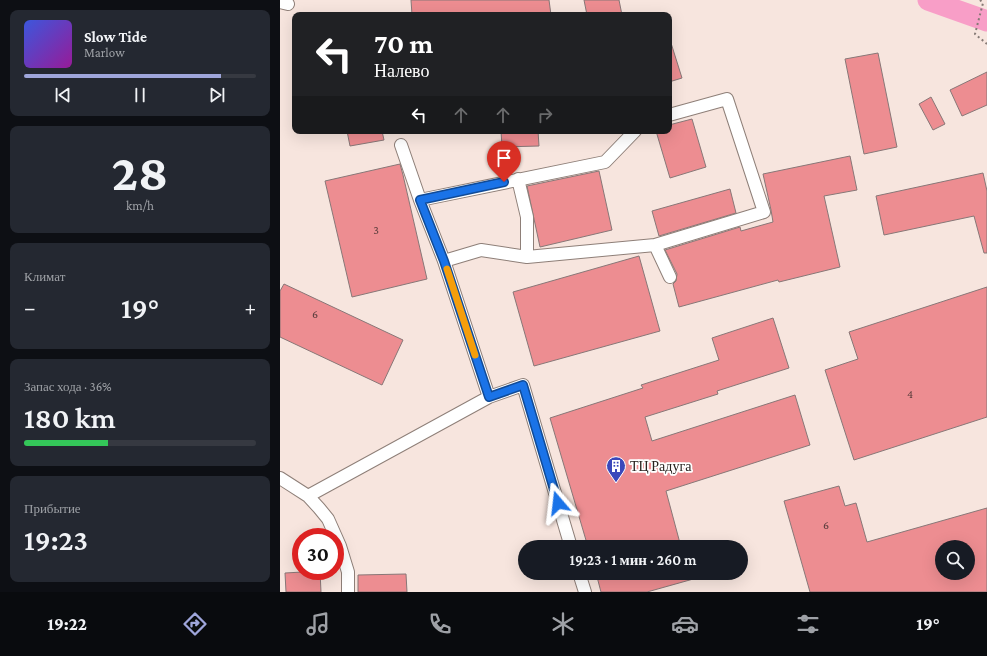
<!DOCTYPE html>
<html lang="ru">
<meta charset="utf-8">
<style>
:root{--surface:#171b24;--page:#242831;--text:#f1f3f6;--muted:#9ea1a6;--line:#363941;--accent:#9fa6db}
body{margin:0;font-family:"Crimson Pro",serif;background:var(--page);color:var(--text);height:100vh;display:flex;flex-direction:column;font-size:15px;white-space:nowrap}
*{box-sizing:border-box;margin:0}
p{font-size:13px;color:var(--muted)}
.icon{flex:none;width:22px;height:22px;fill:none;stroke:currentColor;stroke-width:2;stroke-linecap:round;stroke-linejoin:round}
.map{position:relative;flex:1;overflow:hidden}
.drawer{display:flex;flex-direction:column;gap:10px;padding:10px;background:#0d0f14;width:280px}
.drawer>*{flex:none}
.guide{position:absolute;left:12px;top:12px;width:380px;height:122px;border-radius:8px;box-shadow:0 4px 16px #0002;background:#202124;color:#fff;overflow:hidden}
.tools{position:absolute;left:655px;top:540px;display:grid;gap:8px}
.tools a{display:grid;place-items:center;width:40px;height:40px;border-radius:50%;background:var(--surface);box-shadow:0 4px 16px #0002;font-size:20px}
.speed{position:absolute;left:12px;top:528px;display:flex;gap:8px;font-size:20px;font-weight:700;text-align:center}
.speed>*{display:grid;place-content:center;width:52px;height:52px;border-radius:50%;background:var(--surface);box-shadow:0 4px 16px #0002;line-height:1}
.speed .limit{border:6px solid #d22;background:#fff;color:#111}
.pin{position:absolute;display:grid;place-items:center;width:34px;height:34px;color:#fff;margin:-41px -17px;border-radius:50% 50% 50% 0;rotate:-45deg;box-shadow:0 0 4px #0007}
.pin .icon{rotate:45deg}
.me{position:absolute;width:44px;margin:-22px;rotate:343deg;stroke-linejoin:round;filter:drop-shadow(0 0 3px #0008)}
.turn{display:flex;align-items:center;gap:14px;height:84px;padding:0 16px;font-size:18px}
.turn .icon{width:52px;height:52px;stroke-width:2.5}
.turn b{display:block;font-size:28px;line-height:34px}
.lanes{display:flex;align-items:center;height:38px;padding:0 16px;background:#0003;justify-content:center;gap:20px;direction:ltr}
.lanes .off{opacity:.35}
.big{font-size:30px;font-weight:600;line-height:1.1}
.drawer .card{flex:1;display:flex;flex-direction:column;justify-content:center;gap:6px;min-width:0;padding:0 14px;border-radius:8px;background:var(--page)}
.drawer .dial{align-items:center;gap:0}
.dial b{font-size:52px;line-height:1}
.song{display:flex;align-items:center;gap:12px}
.cover{width:48px;height:48px;border-radius:6px;background:linear-gradient(135deg,hsl(230 70% 55%),hsl(300 70% 35%))}
.played{height:4px;border-radius:2px;background:linear-gradient(90deg,var(--accent) 85%,var(--line) 85%)}
.keys{display:flex;justify-content:space-around;direction:ltr}
.heat{display:flex;justify-content:space-between;align-items:center;font-size:22px;direction:ltr}
.charge{height:6px;border-radius:3px;background:linear-gradient(90deg,#34c759 36%,var(--line) 0)}
.trip{position:absolute;left:238px;top:540px;width:230px;height:40px;border-radius:20px;background:var(--surface);box-shadow:0 4px 16px #0002;font-weight:600;line-height:40px;text-align:center}
.menu{display:flex;height:64px;justify-content:space-around;align-items:center;background:#090b0e;color:var(--muted)}
.menu .icon{width:28px;height:28px}
.menu .current{color:var(--accent)}
.menu b{font-size:18px;color:var(--text)}
main{display:flex;flex:1;min-height:0}
.map>svg:first-child{display:block}
.lines{fill:none;stroke-linecap:round;stroke-linejoin:round}
.river{stroke:#f89ec7;stroke-width:21}
.building{fill:#ed8d91;stroke:#877;fill-rule:evenodd}
.minor-casing{stroke:#8e7f78;stroke-width:14}
.path{stroke:#857a75;stroke-width:2;stroke-dasharray:2 3;stroke-linecap:butt}
.minor{stroke:#fff;stroke-width:12}
.route-casing{stroke:#114b97;stroke-width:10}
.route{stroke:#1a73e8;stroke-width:7}
.slow{stroke:#f59e0b;stroke-width:7}
.labels{text-anchor:middle;dominant-baseline:central;stroke-width:3.5;stroke-linejoin:round;paint-order:stroke}
.number-label{font-size:12px;fill:#593d3c}
.poi-label{font-size:14px;fill:#28221f;stroke:#fff;text-anchor:start}
</style>
<main>
<section class="drawer">
<div class="card">
<div class="song"><i class="cover"></i><div><b>Slow Tide</b><p>Marlow</p></div></div>
<div class="played"></div>
<div class="keys"><svg class="icon" aria-label="previous" viewBox="0 0 24 24"><path d="M18 5L8 12l10 7zM5 5v14"/></svg><svg class="icon" aria-label="pause" viewBox="0 0 24 24"><path d="M8 5v14M16 5v14"/></svg><svg class="icon" aria-label="next" viewBox="0 0 24 24"><path d="M6 5l10 7-10 7zM19 5v14"/></svg></div>
</div>
<div class="card dial"><b>28</b><p>km/h</p></div>
<div class="card"><p>Климат</p>
<div class="heat"><a>−</a><b class="big">19°</b><a>+</a></div>
</div>
<div class="card"><p>Запас хода · 36%</p><b class="big">180 km</b><div class="charge"></div></div>
<div class="card"><p>Прибытие</p><b class="big">19:23</b></div>
</section>
<div class="map">
<svg width="707" height="592" viewBox="0 0 707 592">
<rect width="100%" height="100%" fill="#f7e5de"/>
<g class="lines">
<path class="river" d="M648 0 707 21"/>
</g>
<path class="building" d="M131 0H269L271 15H132Z
M304 0H339L342 15H307Z
M391 43 402 78 389 82V44Z
M598 53 617 147 584 154 565 59Z
M707 72V105L682 116 670 90Z
M651 97 665 124 653 130 639 104Z
M412 119 426 167 390 178 376 131H389V125Z
M67 131H102L104 140 70 146Z
M221 131H258L259 146 222 147Z
M570 156 577 190 544 196 560 267 499 282 498 280 399 307 393 284 396 281 397 274 385 250 460 227 461 231 493 222 491 210 483 174Z
M120 164 123 175 147 279 72 297 45 181Z
M319 171 332 230 260 247 247 186Z
M703 173 707 191V253H704L694 216 604 235 596 196Z
M450 189 456 213 379 236 372 211Z
M359 256 380 331 254 366 233 292Z
M4 284 123 340 102 385 0 337V291Z
M707 287V417L574 460 545 370 578 359 569 332Z
M493 318 509 368 437 391 438 394 365 417 372 441 515 395 530 445 386 491 401 547H308L270 418 363 388 361 385 439 360 432 338Z
M559 486 565 506 576 503 587 542 707 508V592H530L504 501ZM662 547H688V573H662Z
M40 571 41 592H6L5 573Z
M316 573H423L424 576 367 592H321Z
M126 574 127 592H78V575Z"/>
<g class="lines">
<defs>
<path id="minor" d="M0 2 8 4
M389 115 447 99 484 212 375 245 390 277
M121 145 140 200 164 261 209 397
M238 179 247 217V257
M140 200 325 162 355 131
M164 261 201 250 247 257 375 245
M0 478 28 496 39 508 48 519 60 546 68 572V592
M28 496 209 397 243 385 291 547
M299 573 305 592"/>
</defs>
<use href="#minor" class="minor-casing"/>
<path class="path" d="M700 0 703 3 695 34 707 44"/>
<use href="#minor" class="minor"/>
</g>
<g class="lines">
<defs>
<path id="route" d="M224 182 140 200 164 261 209 397 243 385 278 503"/>
</defs>
<use href="#route" class="route-casing"/>
<use href="#route" class="route"/>
<path class="slow" d="M167 269 195 355"/>
</g>
<defs>
<symbol id="building-pin" viewBox="-11 -11 22 30"><path d="M0 17L-7.5 6A9.5 9.5 0 1 1 7.5 6Z" fill="#3b48bb" stroke="#fff"/><path d="M-4-6H4V6H1V3H-1V6H-4ZM-2.5-4.3h1.7v1.8h-1.7ZM.8-4.3h1.7v1.8H.8ZM-2.5-1h1.7V.8h-1.7ZM.8-1h1.7V.8H.8Z" fill="#fff"/></symbol>
</defs>
<g fill-rule="evenodd">
<use href="#building-pin" x="325" y="455" width="22" height="30"/>
</g>
<g class="labels">
<g class="number-label">
<text x="96" y="230">3</text>
<text x="35" y="314">6</text>
<text x="630" y="394">4</text>
<text x="546" y="525">6</text>
</g>
<g class="poi-label">
<text x="350" y="466">ТЦ Радуга</text>
</g>
</g>
</svg>
<div class="tools">
<a><svg class="icon" aria-label="search" viewBox="0 0 24 24"><circle cx="10" cy="10" r="6"/><path d="M15 15l6 6"/></svg></a>
</div>
<div class="speed"><div class="limit">30</div></div>
<div class="pin" style="left:224px;top:182px;background:#d93025"><svg class="icon" aria-label="arrive" viewBox="0 0 24 24"><path d="M6 21V4h12l-3 4 3 4H6"/></svg></div>
<svg class="me" style="left:278px;top:503px" viewBox="-20 -20 40 40"><path d="M0-17L14 15 0 8-14 15z" fill="#1a73e8" stroke="#fff" stroke-width="4"/></svg>
<div class="trip">19:23 · 1 мин · 260 m</div>
<div class="guide">
<div class="turn"><svg class="icon" aria-label="left" viewBox="0 0 24 24"><path d="M17 20v-9H6M10 6l-5 5 5 5"/></svg><div><b>70 m</b>Налево</div></div>
<div class="lanes"><svg class="icon" aria-label="left" viewBox="0 0 24 24"><path d="M17 20v-9H6M10 6l-5 5 5 5"/></svg><svg class="icon off" aria-label="ahead" viewBox="0 0 24 24"><path d="M12 20V5M6 11l6-6 6 6"/></svg><svg class="icon off" aria-label="ahead" viewBox="0 0 24 24"><path d="M12 20V5M6 11l6-6 6 6"/></svg><svg class="icon off" aria-label="right" viewBox="0 0 24 24"><path d="M7 20v-9h11M14 6l5 5-5 5"/></svg></div>
</div>
</div>
</main>
<nav class="menu">
<b>19:22</b>
<svg class="icon current" aria-label="directions" viewBox="0 0 24 24"><path d="M12 3l9 9-9 9-9-9zM9 14v-3h6M13 9l2 2-2 2"/></svg>
<svg class="icon" aria-label="music" viewBox="0 0 24 24"><path d="M9 18V5l10-2v13"/><circle cx="6" cy="18" r="3"/><circle cx="16" cy="16" r="3"/></svg>
<svg class="icon" aria-label="phone" viewBox="0 0 24 24"><path d="M5 4h4l2 5-3 2q2 4 5 5l2-3 5 2v4C11 20 4 13 5 4z"/></svg>
<svg class="icon" aria-label="climate" viewBox="0 0 24 24"><path d="M12 3v18M4 7l16 10M4 17L20 7"/></svg>
<svg class="icon" aria-label="car" viewBox="0 0 24 24"><path d="M5 17H2v-5l4-1 3-4h7l3 4 3 1v5h-3M9 17h6M6 11h13"/><circle cx="7" cy="17" r="2"/><circle cx="17" cy="17" r="2"/></svg>
<svg class="icon" aria-label="filters" viewBox="0 0 24 24"><path d="M4 7h16M4 17h16"/><circle cx="9" cy="7" r="2"/><circle cx="15" cy="17" r="2"/></svg>
<b>19°</b>
</nav>
